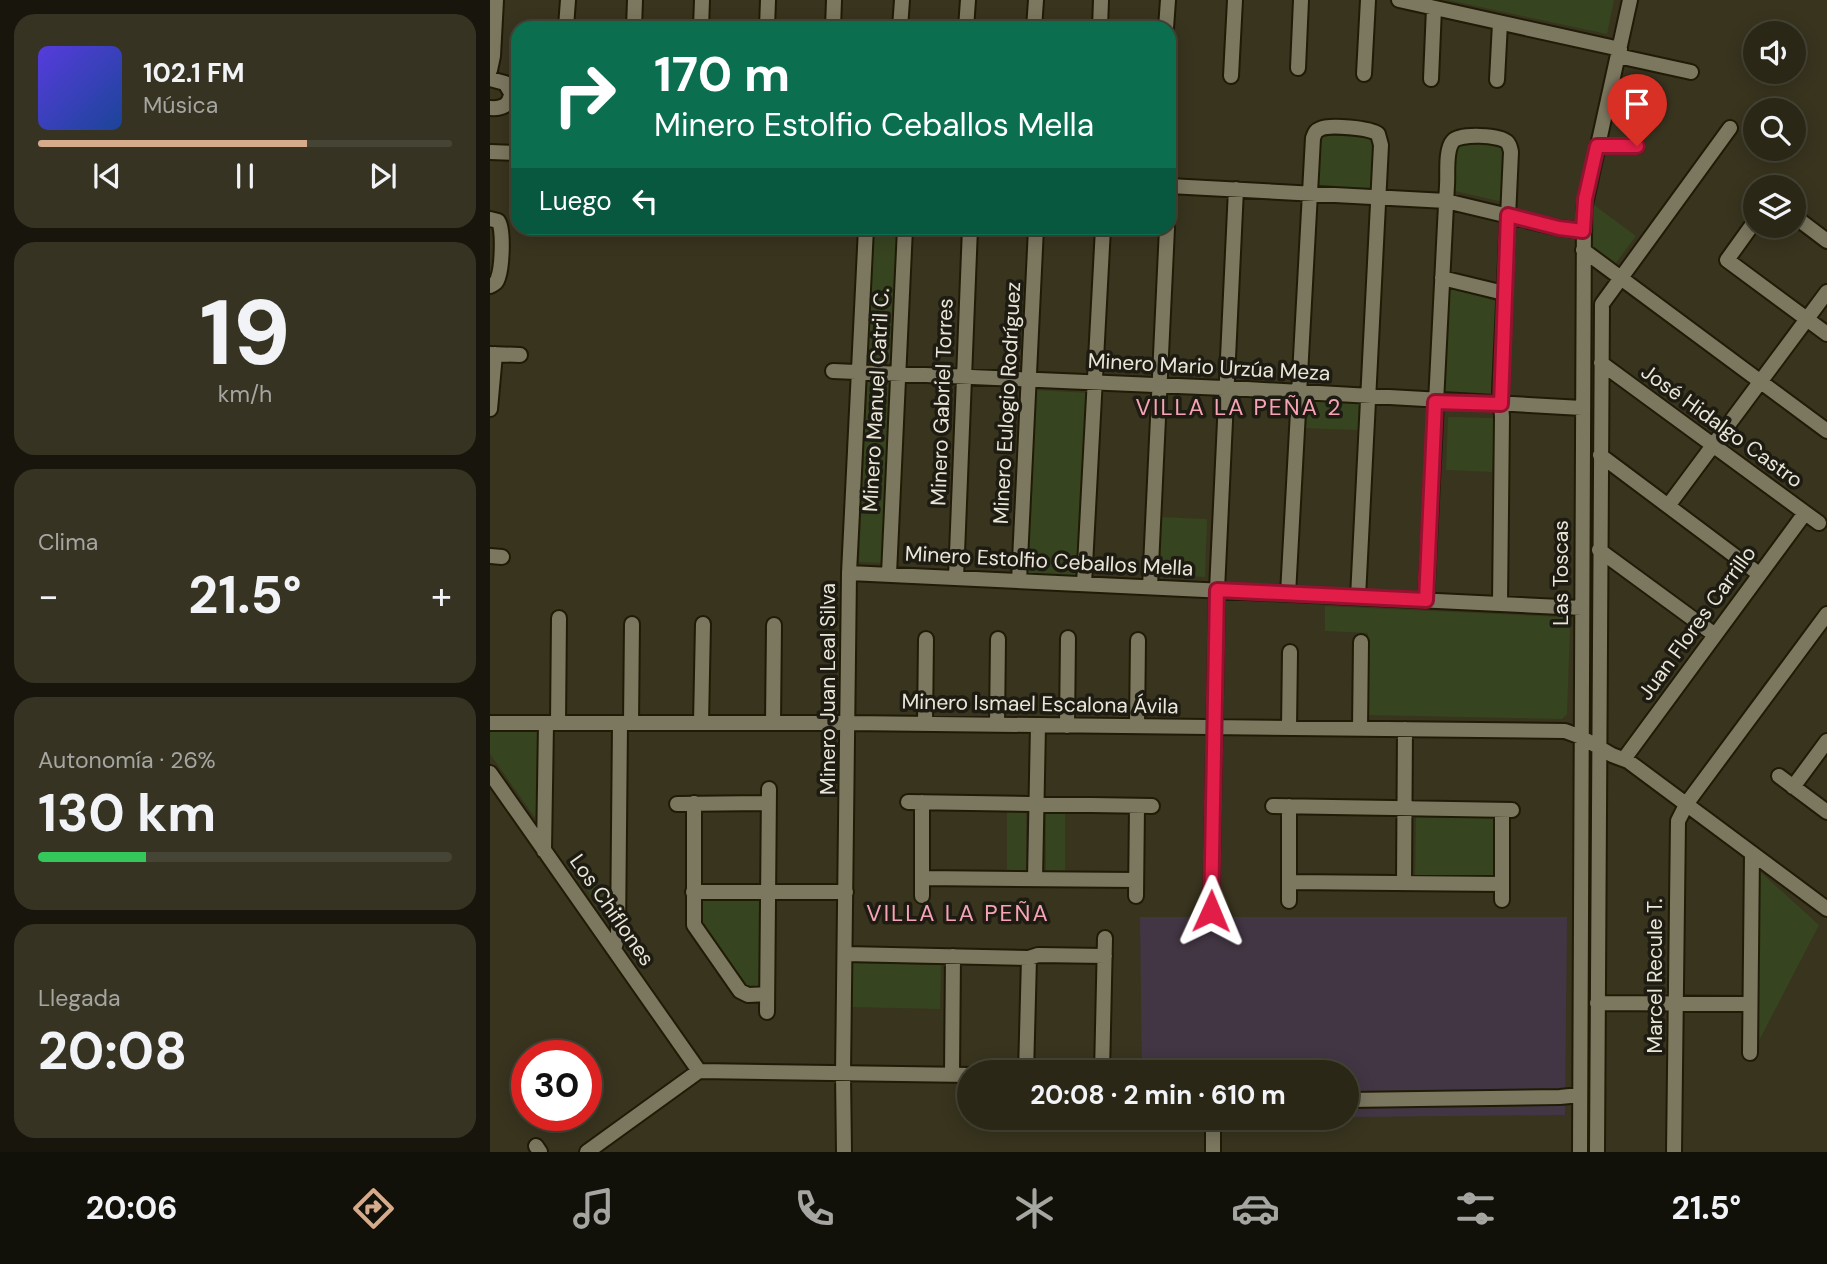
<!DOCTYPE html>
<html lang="es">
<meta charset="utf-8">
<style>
:root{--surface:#2a2716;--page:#363323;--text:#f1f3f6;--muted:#a5a5a1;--line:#464435;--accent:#d6ab8b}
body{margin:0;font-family:"DM Sans",sans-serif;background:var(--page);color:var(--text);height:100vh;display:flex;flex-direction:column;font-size:26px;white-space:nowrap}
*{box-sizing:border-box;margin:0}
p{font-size:23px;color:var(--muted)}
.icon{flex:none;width:38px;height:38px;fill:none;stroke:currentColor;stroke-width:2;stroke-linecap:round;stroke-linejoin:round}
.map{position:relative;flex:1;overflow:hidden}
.details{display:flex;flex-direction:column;gap:14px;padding:14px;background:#17150c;width:490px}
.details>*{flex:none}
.top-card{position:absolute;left:21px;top:21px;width:665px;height:214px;border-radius:21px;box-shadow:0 4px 18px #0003,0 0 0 2px var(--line);background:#0b6e4f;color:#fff;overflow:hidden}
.buttons{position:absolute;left:1253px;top:21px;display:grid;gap:14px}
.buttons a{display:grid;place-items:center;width:63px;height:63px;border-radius:50%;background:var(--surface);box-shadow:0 4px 18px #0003,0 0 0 2px var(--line);font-size:35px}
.speed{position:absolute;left:21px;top:1040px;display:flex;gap:14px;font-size:35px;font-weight:700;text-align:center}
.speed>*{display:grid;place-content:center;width:91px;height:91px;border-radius:50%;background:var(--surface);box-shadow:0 4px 18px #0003,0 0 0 2px var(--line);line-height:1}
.speed .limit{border:10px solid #d22;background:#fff;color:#111}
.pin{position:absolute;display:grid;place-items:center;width:60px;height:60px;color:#fff;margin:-72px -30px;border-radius:50% 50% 50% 0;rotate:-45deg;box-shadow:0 0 7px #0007}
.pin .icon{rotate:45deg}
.me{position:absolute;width:77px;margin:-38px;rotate:1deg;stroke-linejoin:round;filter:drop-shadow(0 0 5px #0008)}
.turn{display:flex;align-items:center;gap:24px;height:147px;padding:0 28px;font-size:32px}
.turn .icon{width:91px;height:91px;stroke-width:2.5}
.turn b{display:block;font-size:49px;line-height:60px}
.then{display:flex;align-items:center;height:66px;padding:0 28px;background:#0003;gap:14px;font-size:26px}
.big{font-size:52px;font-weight:700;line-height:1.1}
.details .card{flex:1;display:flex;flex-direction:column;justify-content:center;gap:10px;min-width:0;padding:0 24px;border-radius:21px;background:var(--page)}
.details .dial{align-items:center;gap:0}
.dial b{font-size:91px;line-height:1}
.song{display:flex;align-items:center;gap:21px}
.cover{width:84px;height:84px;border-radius:10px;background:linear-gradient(135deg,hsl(250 70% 55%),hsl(220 70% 35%))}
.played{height:7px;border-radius:4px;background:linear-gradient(90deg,var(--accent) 65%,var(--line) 65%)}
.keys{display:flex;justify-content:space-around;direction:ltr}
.heat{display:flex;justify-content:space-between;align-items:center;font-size:38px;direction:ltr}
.charge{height:10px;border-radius:5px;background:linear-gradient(90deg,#34c759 26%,var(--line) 0)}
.trip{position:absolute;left:467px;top:1060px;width:402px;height:70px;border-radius:35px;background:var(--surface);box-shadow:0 4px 18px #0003,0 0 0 2px var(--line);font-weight:700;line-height:70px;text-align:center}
.dock{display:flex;height:112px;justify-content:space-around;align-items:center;background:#111009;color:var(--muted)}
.dock .icon{width:49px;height:49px}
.dock .current{color:var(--accent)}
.dock b{font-size:32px;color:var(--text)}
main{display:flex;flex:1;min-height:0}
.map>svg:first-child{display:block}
.industrial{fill:#433644}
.green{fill:#374420}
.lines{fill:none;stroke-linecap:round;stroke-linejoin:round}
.minor-casing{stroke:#201b06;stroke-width:18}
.minor{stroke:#7c775f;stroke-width:14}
.route-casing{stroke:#92132f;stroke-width:18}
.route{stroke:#e11d48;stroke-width:12}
.labels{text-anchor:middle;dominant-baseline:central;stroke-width:7;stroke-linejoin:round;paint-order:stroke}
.street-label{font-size:21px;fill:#e9e6d9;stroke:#1d1b12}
.neighbourhood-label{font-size:23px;letter-spacing:2px;fill:#f5a3b5;stroke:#1d1b12}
</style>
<main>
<section class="details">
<div class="card">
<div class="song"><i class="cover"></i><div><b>102.1 FM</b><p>Música</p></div></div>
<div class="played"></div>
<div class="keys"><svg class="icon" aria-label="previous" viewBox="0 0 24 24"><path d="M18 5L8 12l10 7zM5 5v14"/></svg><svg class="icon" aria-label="pause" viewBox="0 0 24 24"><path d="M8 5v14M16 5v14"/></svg><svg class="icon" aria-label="next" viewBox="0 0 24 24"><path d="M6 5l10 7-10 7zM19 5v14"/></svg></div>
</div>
<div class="card dial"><b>19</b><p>km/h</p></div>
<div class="card"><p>Clima</p>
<div class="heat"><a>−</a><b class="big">21.5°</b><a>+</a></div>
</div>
<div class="card"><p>Autonomía · 26%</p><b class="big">130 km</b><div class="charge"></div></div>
<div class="card"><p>Llegada</p><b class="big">20:08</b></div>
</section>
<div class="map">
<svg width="1337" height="1152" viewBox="0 0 1337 1152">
<rect width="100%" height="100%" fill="#38341e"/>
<path class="industrial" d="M650 917H1077L1075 1115 858 1117V1073H652Z"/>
<path class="green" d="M958 0H1124L1117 34Z
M839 135 883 138 886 141 884 186 879 189H834L829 186V142L832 137Z
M971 140 1015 146 1013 202 965 191 961 187 963 153Z
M1104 205 1146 236 1125 264 1103 248Z
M384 228H412L406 363 378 361Z
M961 288 1005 301 1008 306 1003 395 999 400 953 396 956 291Z
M377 382 404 383 396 563 369 562Z
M544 390 600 393 591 576 535 574Z
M813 401 869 404 868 430 812 428Z
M958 417 1005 418 1002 472 956 470Z
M670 517 717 519 715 577 668 575Z
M835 606 1072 617 1077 620 1080 627 1077 714 1072 719 877 715 878 633 835 631Z
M0 732H48V822L0 754Z
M575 808V876L556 874V810Z
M517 809H535L536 812V872L532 875H517Z
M926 817 1005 818 1004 879 925 878Z
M1265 867 1329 925 1260 1058Z
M94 886H125V929Z
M268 897 273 900V985L268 991 255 990 212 930 209 904 214 899Z
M361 963 451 965 450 1009 360 1007Z"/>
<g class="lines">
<defs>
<path id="minor" d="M909 0 1130 49
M76 27 78 0
M144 28 145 0
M211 28 212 0
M277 28 278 0
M343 28 344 0
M410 28 412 0
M476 28 478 0
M544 28 546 0
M610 28 611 0
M676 28 678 0
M1128 56 1201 72
M808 68 811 0
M0 70 3 56 6 0
M874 74 878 0
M741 76 745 0
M0 79 15 83 21 93C20 106 11 109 0 108
M941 79 944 8
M1007 80 1010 23
M1107 146H1147
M0 152 28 153
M679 186 956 201 1069 228 1093 231
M1304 216 1337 241
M0 219 8 221C14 229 12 267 8 278 6 284 5 283 0 286
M1265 221 1237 260 1337 334
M1093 250 1337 431
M952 278 1014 293
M0 354 30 355
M1111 363 1329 523
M343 371 757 389 1092 408
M0 409 5 354
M1110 455 1269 574
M1178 506 1337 292
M1109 550 1225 635
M0 556 12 557
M359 573 1092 608
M399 574 415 228
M466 578 480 228
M529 581 546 228
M594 584 613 228
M660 587 677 228
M798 594 823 138C825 133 825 131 830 129 839 124 880 128 888 134L891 145 868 597
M936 600 957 185C958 174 955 150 963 141 970 133 1010 135 1017 142 1020 145 1020 147 1021 152L1010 391 1012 417 1010 604
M0 723H359L1075 731 1091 737 1122 755 1138 761 1337 909
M68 723 69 618
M141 723 142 624
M211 723 213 624
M283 723 284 625
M435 724 436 639
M507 725 508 639
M577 726 578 638
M647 726 648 640
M799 728 800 652
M870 729 871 642
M1134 759 1315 513
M0 773 209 1071
M1289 776 1337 812
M1303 787 1337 741
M418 802 662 806
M432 802V896
M204 803V925L250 991 258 995 277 994
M187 804 278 803
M783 806 1022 810
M54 851 56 723
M432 878 646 880
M545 879 548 725
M799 882 1012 884
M914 883 915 729
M203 892H356
M646 896 647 806
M1012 900V810
M799 901V806
M721 911 727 590 746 189
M124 950 128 935 130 723
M355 954 539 958 548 955 615 956
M1107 1003 1260 1004
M277 1012 279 789
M1260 1053 1262 853
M536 1073 539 958
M612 1073 615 938
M462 1075 463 956
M858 1100 1070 1097 1090 1095
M723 1122V1152
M46 1146 50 1152
M97 1152 209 1071 480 1075
M354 1152 353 1074 359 573 376 228
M1090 1152 1094 209 1140 0
M1107 1152 1112 304 1240 128
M1184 1152 1188 821 1197 803 1337 614"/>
</defs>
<use href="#minor" class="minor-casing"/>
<use href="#minor" class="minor"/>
</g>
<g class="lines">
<defs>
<path id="route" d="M721 911 727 590 936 600 945 402 1011 404 1018 215 1069 228 1093 231 1095 199 1107 146H1147"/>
</defs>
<use href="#route" class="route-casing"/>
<use href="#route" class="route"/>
</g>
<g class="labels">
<g class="street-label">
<text transform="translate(719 367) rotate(3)">Minero Mario Urzúa Meza</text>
<text transform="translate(386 400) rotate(-87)">Minero Manuel Catril C.</text>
<text transform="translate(452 402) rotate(-88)">Minero Gabriel Torres</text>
<text transform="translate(517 403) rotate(-87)">Minero Eulogio Rodríguez</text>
<text transform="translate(1232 426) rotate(36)">José Hidalgo Castro</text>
<text transform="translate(559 561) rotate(3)">Minero Estolfio Ceballos Mella</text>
<text transform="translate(1071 573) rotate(-90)">Las Toscas</text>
<text transform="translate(1207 623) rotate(-54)">Juan Flores Carrillo</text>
<text transform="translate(338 689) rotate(-90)">Minero Juan Leal Silva</text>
<text transform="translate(550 704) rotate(1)">Minero Ismael Escalona Ávila</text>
<text transform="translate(122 910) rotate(55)">Los Chiflones</text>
<text transform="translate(1165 976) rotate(-90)">Marcel Recule T.</text>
</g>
<g class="neighbourhood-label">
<text x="749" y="407">VILLA LA PEÑA 2</text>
<text x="468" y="913">VILLA LA PEÑA</text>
</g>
</g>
</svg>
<div class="buttons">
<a><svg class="icon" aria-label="sound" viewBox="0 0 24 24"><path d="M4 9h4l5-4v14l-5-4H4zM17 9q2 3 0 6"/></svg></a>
<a><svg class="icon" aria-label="search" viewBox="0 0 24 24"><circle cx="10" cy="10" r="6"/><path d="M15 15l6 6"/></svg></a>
<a><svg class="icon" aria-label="layers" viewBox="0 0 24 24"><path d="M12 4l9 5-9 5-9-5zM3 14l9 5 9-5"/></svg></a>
</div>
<div class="speed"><div class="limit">30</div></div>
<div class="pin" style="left:1147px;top:146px;background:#d93025"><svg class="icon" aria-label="arrive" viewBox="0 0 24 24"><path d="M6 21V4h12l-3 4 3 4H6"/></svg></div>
<svg class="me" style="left:721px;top:911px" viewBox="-20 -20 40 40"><path d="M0-17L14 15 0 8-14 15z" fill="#e11d48" stroke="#fff" stroke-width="4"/></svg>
<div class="trip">20:08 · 2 min · 610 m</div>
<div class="top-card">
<div class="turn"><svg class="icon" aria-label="right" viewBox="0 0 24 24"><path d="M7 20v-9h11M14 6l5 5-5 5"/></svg><div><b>170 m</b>Minero Estolfio Ceballos Mella</div></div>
<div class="then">Luego<svg class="icon" aria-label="left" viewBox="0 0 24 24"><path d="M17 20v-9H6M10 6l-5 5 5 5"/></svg></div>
</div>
</div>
</main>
<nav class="dock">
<b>20:06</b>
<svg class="icon current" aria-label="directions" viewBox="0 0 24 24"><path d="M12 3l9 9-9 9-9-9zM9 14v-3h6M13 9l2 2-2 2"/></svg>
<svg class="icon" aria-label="music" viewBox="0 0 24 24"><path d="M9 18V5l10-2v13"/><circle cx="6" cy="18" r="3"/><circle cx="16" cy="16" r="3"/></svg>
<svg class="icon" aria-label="phone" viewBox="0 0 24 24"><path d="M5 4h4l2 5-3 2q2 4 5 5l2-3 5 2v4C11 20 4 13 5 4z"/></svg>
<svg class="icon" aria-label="climate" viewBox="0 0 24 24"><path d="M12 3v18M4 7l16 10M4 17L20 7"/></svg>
<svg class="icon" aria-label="car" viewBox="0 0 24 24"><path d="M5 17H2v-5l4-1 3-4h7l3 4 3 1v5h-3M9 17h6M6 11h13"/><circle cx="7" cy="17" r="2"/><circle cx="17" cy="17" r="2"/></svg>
<svg class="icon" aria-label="filters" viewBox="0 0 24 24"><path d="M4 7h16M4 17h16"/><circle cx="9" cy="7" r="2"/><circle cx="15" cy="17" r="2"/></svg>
<b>21.5°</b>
</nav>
